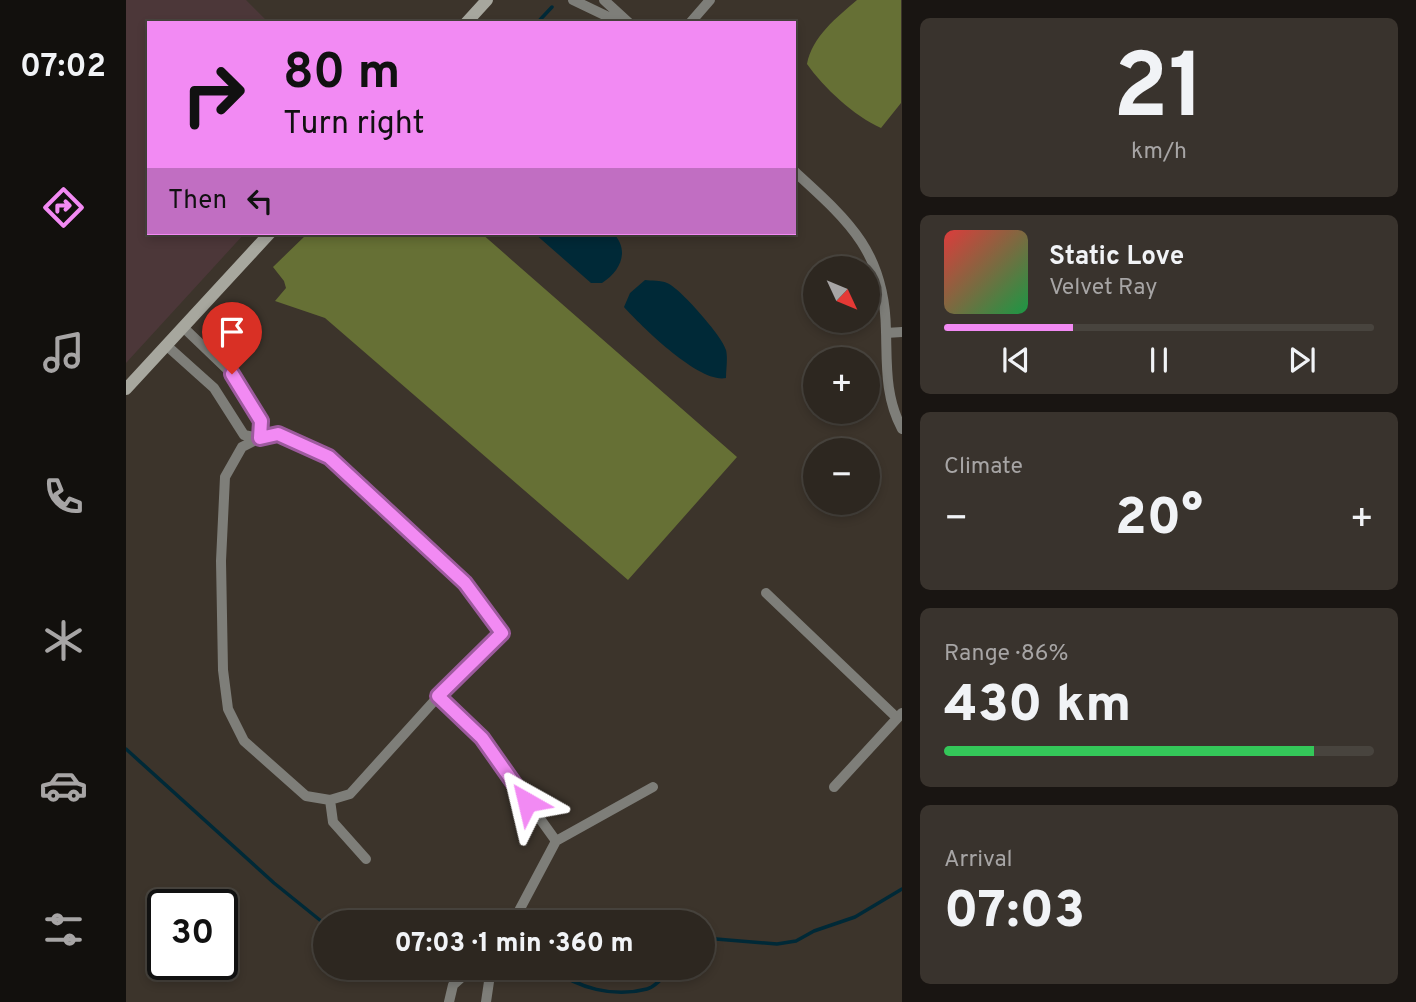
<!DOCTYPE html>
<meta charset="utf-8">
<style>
:root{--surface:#2d2720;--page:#39332d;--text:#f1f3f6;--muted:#a7a5a5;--line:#48443e;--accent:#f28af3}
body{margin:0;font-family:Overpass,sans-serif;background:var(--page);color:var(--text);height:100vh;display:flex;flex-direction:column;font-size:26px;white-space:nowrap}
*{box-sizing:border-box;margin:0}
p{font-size:23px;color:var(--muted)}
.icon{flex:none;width:38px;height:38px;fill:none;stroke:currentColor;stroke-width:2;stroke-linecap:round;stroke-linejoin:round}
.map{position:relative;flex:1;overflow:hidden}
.panel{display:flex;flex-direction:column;gap:18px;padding:18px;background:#191512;width:514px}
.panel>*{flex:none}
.top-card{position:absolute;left:21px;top:21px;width:649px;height:214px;border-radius:0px;box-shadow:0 4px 10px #0003,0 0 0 2px var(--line);background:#f28af3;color:#111;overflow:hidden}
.needle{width:46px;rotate:134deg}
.controls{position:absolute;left:677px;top:256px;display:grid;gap:14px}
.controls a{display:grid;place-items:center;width:77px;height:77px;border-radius:50%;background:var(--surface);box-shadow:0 4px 10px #0003,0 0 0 2px var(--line);font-size:35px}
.speed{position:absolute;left:21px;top:889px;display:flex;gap:14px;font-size:35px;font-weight:700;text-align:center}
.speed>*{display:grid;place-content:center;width:91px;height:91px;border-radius:50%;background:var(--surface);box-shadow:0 4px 10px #0003,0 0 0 2px var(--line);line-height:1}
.speed .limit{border:4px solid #111;border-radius:10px;background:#fff;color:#111}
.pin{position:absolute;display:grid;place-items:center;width:60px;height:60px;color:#fff;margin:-72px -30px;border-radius:50% 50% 50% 0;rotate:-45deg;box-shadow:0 0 7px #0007}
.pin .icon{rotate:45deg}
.me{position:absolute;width:77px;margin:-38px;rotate:323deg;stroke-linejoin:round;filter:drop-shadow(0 0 5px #0008)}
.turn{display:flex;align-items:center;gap:24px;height:147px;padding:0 21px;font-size:32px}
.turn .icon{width:91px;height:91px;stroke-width:2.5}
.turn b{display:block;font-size:49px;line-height:60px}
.then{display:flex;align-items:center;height:66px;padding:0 21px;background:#0003;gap:14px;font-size:26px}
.big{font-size:52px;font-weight:800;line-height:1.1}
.panel .tile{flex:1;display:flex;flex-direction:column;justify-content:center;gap:10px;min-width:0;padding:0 24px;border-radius:10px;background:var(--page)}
.panel .dial{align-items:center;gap:0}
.dial b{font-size:91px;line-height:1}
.song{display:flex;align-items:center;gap:21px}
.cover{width:84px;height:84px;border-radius:10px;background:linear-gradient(135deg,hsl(0 70% 55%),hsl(140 70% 35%))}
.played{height:7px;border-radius:4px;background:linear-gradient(90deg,var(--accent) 30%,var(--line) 30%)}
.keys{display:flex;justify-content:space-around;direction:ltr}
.heat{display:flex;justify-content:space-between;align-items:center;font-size:38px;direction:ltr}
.charge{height:10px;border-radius:5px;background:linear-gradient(90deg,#34c759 86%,var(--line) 0)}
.trip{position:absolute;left:187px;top:910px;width:402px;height:70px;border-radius:35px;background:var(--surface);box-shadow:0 4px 10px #0003,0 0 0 2px var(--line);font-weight:800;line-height:70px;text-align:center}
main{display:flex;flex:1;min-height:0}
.dock{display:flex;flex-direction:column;width:126px;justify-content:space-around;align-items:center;background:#12100d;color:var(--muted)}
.dock .icon{width:49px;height:49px}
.dock .current{color:var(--accent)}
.dock b{font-size:32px;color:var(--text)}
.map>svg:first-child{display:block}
.education{fill:#4c3739}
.forest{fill:#667035}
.water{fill:#002937}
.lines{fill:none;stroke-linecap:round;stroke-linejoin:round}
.stream{stroke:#002937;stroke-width:3.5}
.street{stroke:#7e7e79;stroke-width:10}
.secondary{stroke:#a7a79e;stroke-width:12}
.route-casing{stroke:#9d5a9e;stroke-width:18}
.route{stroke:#f28af3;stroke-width:12}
</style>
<main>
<nav class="dock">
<b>07:02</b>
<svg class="icon current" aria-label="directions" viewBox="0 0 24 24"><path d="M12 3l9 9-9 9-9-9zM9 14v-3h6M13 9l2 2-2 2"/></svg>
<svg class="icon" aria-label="music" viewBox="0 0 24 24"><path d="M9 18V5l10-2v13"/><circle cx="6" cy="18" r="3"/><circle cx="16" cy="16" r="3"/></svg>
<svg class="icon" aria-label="phone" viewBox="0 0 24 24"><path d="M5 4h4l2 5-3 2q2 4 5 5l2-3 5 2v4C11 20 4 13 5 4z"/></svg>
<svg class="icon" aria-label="climate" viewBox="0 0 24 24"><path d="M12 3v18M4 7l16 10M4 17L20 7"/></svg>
<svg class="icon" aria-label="car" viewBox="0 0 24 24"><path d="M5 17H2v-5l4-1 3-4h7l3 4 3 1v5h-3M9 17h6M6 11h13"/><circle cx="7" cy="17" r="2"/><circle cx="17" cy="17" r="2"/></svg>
<svg class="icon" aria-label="filters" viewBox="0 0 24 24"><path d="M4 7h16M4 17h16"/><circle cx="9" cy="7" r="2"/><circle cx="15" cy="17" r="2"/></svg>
</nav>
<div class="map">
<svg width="776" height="1002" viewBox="0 0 776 1002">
<rect width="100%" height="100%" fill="#3c342b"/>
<path class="education" d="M0 0H120L143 23H23V233H119L0 363Z"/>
<path class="forest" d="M731 0H775V103L755 128C728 116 698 88 681 64 686 37 711 17 731 0Z
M182 233H355L611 457 502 580 199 318 149 301 160 288 158 281 147 267Z"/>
<path class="water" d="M408 233H487C504 250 495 271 476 283H465Z
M519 280C525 281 535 280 541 283 553 287 597 337 600 350 602 358 600 369 600 378 574 384 516 327 498 307L504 293Z"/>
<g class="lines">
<path class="stream" d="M411 23 426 7
M0 749 148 883 200 925
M578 938 651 944 670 941 688 931 729 917 776 889
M425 968C452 988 487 998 521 989 530 987 540 974 546 968"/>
<path class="street" d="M447 0 495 23
M478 0 503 23
M564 23 584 0
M668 171C723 221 759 252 760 331 761 366 759 397 776 429
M57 327 106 374 135 421 134 438
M760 333 776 332
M40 345 88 388 118 435 134 438 152 434 203 457 339 583 376 633 328 679 224 794 204 800 180 796 118 741 102 709 97 670 95 561 99 477 116 447 134 438
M640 593 770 717
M312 697 356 738 430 841 387 922
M708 787 776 713
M204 800 207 822 240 859
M430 841 527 787
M323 1002 327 985 346 968
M360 1002 365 968"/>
<path class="secondary" d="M340 23 361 0
M0 389 144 233"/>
</g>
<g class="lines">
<defs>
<path id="route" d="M106 374 135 421 134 438 152 434 203 457 339 583 376 633 312 696 356 738 401 802"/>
</defs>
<use href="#route" class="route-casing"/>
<use href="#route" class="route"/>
</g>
</svg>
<div class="controls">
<a><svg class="needle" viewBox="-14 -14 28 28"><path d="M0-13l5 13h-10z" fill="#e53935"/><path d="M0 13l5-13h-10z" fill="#a7a5a5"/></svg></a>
<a>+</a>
<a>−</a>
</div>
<div class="speed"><div class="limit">30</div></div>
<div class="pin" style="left:106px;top:374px;background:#d93025"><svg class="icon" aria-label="arrive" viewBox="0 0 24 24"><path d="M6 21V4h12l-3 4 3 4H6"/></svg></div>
<svg class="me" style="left:401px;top:802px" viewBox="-20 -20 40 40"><path d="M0-17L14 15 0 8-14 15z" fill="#f28af3" stroke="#fff" stroke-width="4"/></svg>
<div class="trip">07:03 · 1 min · 360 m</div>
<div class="top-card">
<div class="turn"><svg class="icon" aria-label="right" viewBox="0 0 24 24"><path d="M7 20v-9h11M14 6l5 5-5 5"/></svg><div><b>80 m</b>Turn right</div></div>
<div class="then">Then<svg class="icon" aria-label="left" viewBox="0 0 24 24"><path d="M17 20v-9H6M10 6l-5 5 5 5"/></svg></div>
</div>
</div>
<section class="panel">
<div class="tile dial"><b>21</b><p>km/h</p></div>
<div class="tile">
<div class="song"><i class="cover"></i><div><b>Static Love</b><p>Velvet Ray</p></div></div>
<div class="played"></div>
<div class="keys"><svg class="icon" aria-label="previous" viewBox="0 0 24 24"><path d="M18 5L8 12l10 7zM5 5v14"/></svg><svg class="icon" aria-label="pause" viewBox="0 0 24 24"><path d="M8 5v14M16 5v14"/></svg><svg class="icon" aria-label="next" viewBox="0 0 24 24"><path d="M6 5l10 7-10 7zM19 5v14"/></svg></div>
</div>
<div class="tile"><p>Climate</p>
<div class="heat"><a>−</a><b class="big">20°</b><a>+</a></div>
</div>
<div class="tile"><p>Range · 86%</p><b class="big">430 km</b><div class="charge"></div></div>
<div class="tile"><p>Arrival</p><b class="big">07:03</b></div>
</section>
</main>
